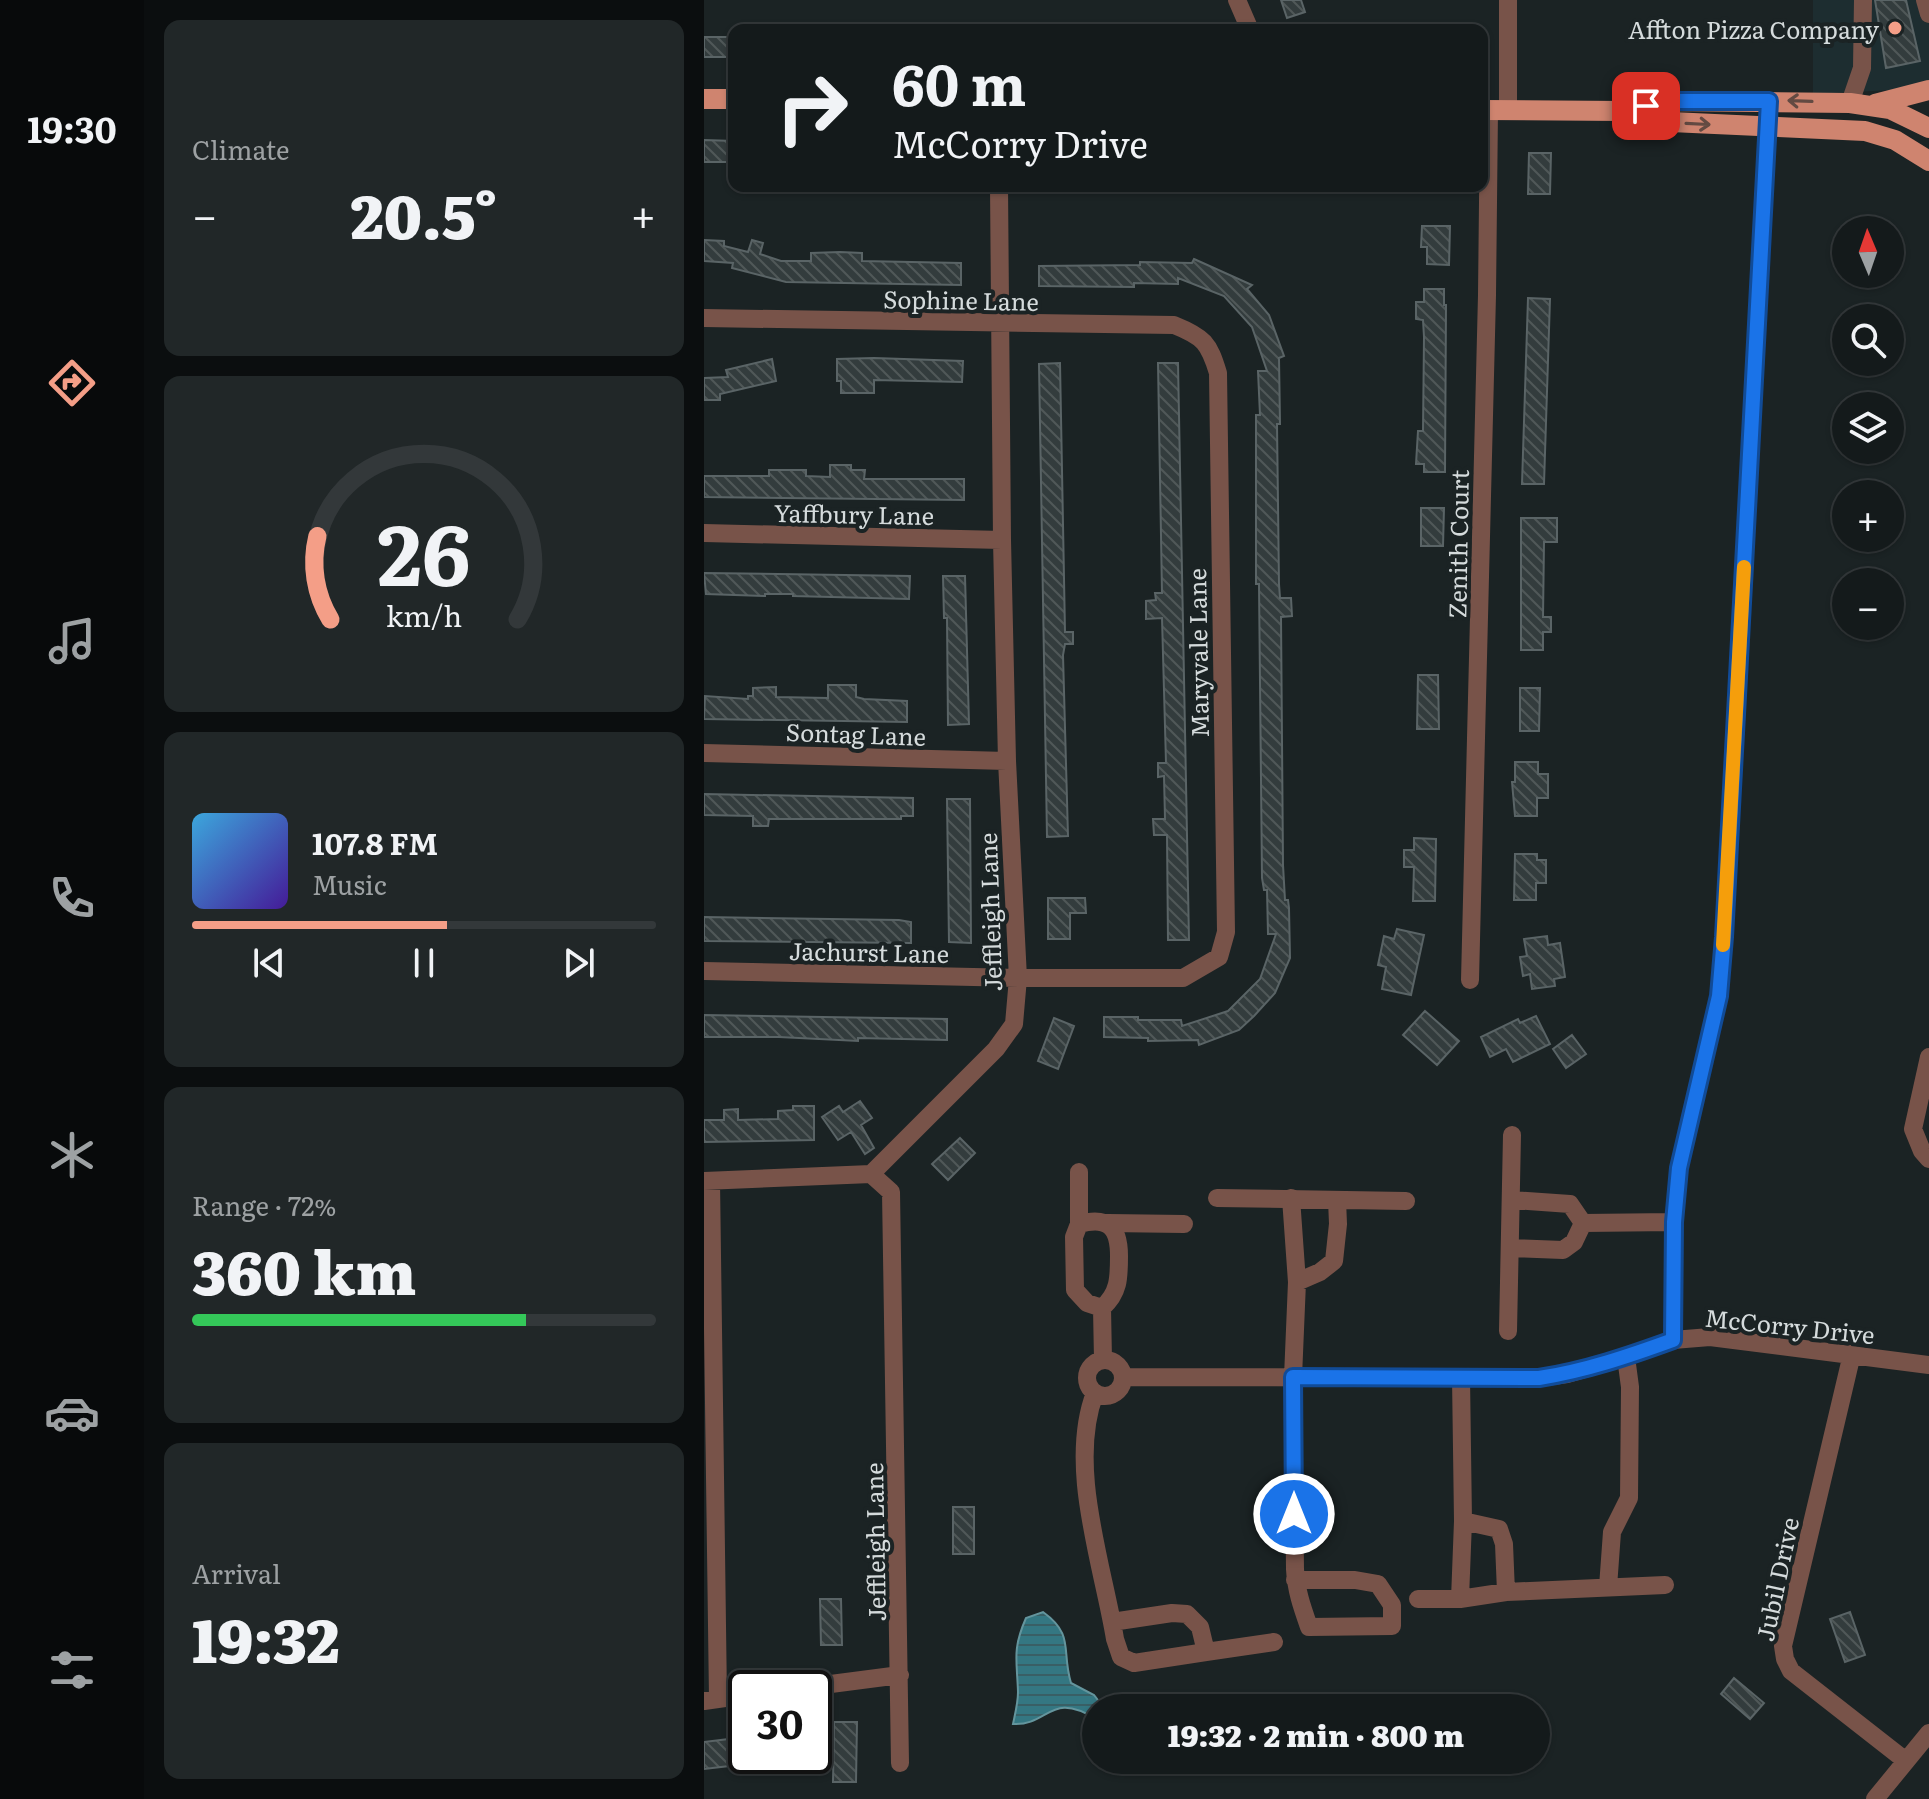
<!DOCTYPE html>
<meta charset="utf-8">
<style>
:root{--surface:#141a1b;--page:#212728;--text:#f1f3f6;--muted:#9da1a3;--line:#33383a;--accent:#f49e87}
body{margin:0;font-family:Literata,serif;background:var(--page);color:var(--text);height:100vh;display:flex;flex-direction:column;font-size:30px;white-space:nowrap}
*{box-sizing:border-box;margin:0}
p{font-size:26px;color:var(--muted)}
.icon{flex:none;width:44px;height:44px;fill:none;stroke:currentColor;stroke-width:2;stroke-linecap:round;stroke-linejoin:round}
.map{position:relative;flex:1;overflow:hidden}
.details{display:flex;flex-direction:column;gap:20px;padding:20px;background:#0b0e0f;width:560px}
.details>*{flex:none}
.guide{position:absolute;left:24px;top:24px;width:760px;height:168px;border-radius:16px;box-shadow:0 2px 6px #0004,0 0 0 2px var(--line);background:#141a1b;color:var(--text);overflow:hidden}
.needle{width:52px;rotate:358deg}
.tools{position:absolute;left:1128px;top:216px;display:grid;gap:16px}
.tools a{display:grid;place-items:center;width:72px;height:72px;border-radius:50%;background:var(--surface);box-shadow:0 2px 6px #0004,0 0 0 2px var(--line);font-size:40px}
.speed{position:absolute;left:24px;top:1670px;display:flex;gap:16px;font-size:40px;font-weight:700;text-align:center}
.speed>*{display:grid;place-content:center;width:104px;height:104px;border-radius:50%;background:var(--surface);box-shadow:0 2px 6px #0004,0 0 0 2px var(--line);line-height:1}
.speed .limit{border:4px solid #111;border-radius:12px;background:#fff;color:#111}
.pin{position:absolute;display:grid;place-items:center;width:68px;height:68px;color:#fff;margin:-34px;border-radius:16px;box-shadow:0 4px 12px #0006}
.me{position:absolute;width:88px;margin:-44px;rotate:0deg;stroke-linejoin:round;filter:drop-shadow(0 0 6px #0008)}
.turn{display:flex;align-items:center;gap:28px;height:168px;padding:0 32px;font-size:36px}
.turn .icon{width:104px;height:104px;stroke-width:2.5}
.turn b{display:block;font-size:56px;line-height:68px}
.big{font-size:60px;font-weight:800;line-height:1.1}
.details .card{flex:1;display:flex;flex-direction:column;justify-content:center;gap:12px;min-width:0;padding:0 28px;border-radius:16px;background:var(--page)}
.details .dial{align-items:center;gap:0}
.dial svg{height:208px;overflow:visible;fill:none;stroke:var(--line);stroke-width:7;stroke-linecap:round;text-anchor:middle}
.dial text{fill:var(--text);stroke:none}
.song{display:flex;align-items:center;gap:24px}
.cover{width:96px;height:96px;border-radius:12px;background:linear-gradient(135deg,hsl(200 70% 55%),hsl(260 70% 35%))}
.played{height:8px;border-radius:4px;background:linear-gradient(90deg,var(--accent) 55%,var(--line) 55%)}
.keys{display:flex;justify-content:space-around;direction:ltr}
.heat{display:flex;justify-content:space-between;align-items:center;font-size:44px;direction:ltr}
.charge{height:12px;border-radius:6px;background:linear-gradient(90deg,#34c759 72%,var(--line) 0)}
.trip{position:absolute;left:378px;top:1694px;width:468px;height:80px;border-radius:40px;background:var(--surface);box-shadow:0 2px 6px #0004,0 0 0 2px var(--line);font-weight:800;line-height:80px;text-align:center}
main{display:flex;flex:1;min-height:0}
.dock{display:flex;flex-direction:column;width:144px;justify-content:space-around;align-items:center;background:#080a0b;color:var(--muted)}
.dock .icon{width:56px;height:56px}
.dock .current{color:var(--accent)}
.dock b{font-size:36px;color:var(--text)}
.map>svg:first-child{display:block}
.built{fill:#1d2d30}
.water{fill:url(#water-rules);stroke:#64959d;stroke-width:2}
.building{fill:url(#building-back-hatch);stroke:#5a6466;stroke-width:2}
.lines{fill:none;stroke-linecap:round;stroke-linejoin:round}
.minor{stroke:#785349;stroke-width:18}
.major{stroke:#cf846f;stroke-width:20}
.oneway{stroke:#634a42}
.route-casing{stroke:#114b97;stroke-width:20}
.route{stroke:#1a73e8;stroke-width:14}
.slow{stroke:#f59e0b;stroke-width:14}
.poi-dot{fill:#f49e87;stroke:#1b2324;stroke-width:3}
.labels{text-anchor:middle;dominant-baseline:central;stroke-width:8;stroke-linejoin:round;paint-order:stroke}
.poi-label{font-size:24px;fill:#d5dbdc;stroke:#1b2324;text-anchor:end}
.street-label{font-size:24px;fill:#d5dbdc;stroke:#1b2324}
</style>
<main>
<nav class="dock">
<b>19:30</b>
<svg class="icon current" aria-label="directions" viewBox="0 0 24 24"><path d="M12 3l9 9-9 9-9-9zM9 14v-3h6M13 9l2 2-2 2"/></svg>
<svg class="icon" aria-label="music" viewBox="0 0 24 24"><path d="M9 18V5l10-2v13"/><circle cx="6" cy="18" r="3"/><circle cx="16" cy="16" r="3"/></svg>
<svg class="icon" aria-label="phone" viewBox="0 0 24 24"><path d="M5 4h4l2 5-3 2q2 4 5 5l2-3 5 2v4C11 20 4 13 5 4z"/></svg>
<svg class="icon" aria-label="climate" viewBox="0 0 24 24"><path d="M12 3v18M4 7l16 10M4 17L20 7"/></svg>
<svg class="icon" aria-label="car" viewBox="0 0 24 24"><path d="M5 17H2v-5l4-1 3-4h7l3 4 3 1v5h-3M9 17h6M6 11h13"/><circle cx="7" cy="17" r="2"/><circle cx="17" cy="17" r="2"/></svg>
<svg class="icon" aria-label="filters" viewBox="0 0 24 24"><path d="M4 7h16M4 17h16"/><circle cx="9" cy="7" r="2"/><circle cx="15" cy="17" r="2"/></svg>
</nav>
<section class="details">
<div class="card"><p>Climate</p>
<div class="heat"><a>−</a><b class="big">20.5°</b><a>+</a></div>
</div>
<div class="card dial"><svg viewBox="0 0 100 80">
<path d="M14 69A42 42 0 1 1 86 69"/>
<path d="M14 69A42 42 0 0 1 9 37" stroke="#f49e87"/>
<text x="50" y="56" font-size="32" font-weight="700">26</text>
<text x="50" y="72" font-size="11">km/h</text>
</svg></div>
<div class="card">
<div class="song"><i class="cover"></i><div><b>107.8 FM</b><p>Music</p></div></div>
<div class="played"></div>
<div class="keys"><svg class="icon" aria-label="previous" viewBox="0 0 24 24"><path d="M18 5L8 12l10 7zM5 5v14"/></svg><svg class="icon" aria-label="pause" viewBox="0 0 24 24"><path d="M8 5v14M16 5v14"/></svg><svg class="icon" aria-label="next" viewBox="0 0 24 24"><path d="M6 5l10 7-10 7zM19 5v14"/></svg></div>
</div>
<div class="card"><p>Range · 72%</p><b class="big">360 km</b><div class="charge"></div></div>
<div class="card"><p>Arrival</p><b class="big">19:32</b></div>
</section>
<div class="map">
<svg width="1225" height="1799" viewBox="0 0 1225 1799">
<defs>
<pattern id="water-rules" width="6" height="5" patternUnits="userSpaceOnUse" patternTransform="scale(2)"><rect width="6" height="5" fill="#347782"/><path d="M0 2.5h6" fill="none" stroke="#395f65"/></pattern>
<pattern id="building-back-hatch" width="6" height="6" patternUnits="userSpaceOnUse" patternTransform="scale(2)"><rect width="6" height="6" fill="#333c3d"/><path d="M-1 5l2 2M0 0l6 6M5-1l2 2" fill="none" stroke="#505858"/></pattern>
</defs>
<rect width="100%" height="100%" fill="#1b2324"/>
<path class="built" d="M1109 0H1225V82L1190 90 1109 94Z"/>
<path class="water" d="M339 1612C371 1635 357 1650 367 1683L390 1695 400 1708H392V1719C346 1690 345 1726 309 1724 311 1714 314 1703 314 1692 313 1660 308 1650 322 1618Z"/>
<path class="building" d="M577 0H597L601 12 583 18Z
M1171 0H1202L1216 61 1182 68Z
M0 37H28V57H0Z
M0 140 30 141V162H0Z
M825 153H847L846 194H824Z
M718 226H746L745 265 723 264V247H717Z
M0 240 20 241V246L44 252 48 240 59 243 56 254 77 261H107V253L136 252 158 253V261L257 263V285L82 282 28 268 29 263 0 261Z
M490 259 548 285 543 289 565 315 580 356 575 358 576 424H573L575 584 576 598H587L588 616 577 617 579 865 581 900H584L585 908 586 958 571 993 550 1016 535 1030 495 1045 494 1040 444 1041V1038L400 1037V1017H434V1020H477L478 1026 524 1011 556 979 572 934H564L563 890H560L558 878 555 584H552V415H556L554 371H563L548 327 520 296 474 278V284L430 283V287L335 286V266L436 265V262L488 263Z
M720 289H740V305H742L741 472H720V464H712L714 431H719L720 337 719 320 712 319V302H720Z
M824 298 846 299 840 484H818Z
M170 358 259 361 258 382 170 380V393H137V381H133V359Z
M68 359 72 381 16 394V400H0V378L24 377 22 370Z
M356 363 361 632H369V644H361L359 655 364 836 343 837 335 364Z
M454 363H474L485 940H464L463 835H450L449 819H461L460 776 454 777V763H462L458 618 442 619V601L452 600 451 593H458Z
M126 465H147V470H161L160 479H260V500L0 497V476H65V470H102V476L126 477Z
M717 508H740L739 546H717Z
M817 518H853V542H840L839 617H847V632H839V650H817Z
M0 573 206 576 205 599 89 596V594H61V596L2 594Z
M239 576H261L265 724 244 725 243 618H240Z
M714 675H734L735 729H713Z
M124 685H152V697L160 699 203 701V722L0 719 1 696 44 699V696H49V688L72 687V697L124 698Z
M816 688H836L835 731H816Z
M811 762H834V774H844V798H833V816H811L808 782H811Z
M0 794 209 798V816H197V819H65L64 826H49V816L0 815Z
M243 799H266L267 943 245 942Z
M710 838 732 839 731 901H709L710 867H700V850H710Z
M811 854H833V860H842V883H832V900H810Z
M344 898H381L382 913H366V939H344Z
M0 917 195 920 207 922V943L0 941Z
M693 929 720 935 707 995 678 989 682 967 674 965 680 936 690 939Z
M843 936 844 945 856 943 861 977 850 979 851 986 828 989 826 974 819 976 816 957 823 956 820 939Z
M721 1011 755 1041 733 1065 699 1035Z
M0 1015 243 1019V1040L154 1038V1041L75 1037H0Z
M832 1016 846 1044 809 1062 802 1049 786 1057 777 1037 814 1019 816 1023Z
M350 1018 370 1026 354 1069 334 1061Z
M868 1035 882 1054 862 1068 849 1049Z
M156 1101 168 1118 157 1125 170 1148 161 1154 147 1132 134 1140 118 1117 135 1106 139 1112Z
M89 1106H110V1140L0 1142V1120H20V1110L34 1109V1120L74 1119V1111L89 1110Z
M256 1138 271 1153 244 1180 228 1164Z
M249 1507H270V1554H249Z
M116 1599H137L138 1645H117Z
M1146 1612 1161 1655 1141 1662 1126 1619Z
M1030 1678 1060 1703 1046 1719 1017 1694Z
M130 1722H153L152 1782H129Z
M42 1737V1764L0 1769V1742Z"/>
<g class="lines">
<path class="minor" d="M533 0 546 30
M1221 0 1225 14
M1146 103 1158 68 1159 0
M804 111V0
M0 318 470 325C500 337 505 343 514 373L522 932 515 957 479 978H314L0 971
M0 533 298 540
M0 753 303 761
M766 980 783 295 785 110
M1225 1057 1209 1129 1218 1151 1225 1159
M0 1181 167 1174
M7 1181 14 1699
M513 1198 702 1201
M587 1198 593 1282 589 1377 591 1569C592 1590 598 1607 605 1627L688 1626V1605L674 1584 651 1580H591
M808 1200 866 1204 879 1223
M404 1223 480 1224
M879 1223 970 1222
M375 1224V1172
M806 1248 859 1250 870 1242 879 1223
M593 1282 616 1272 630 1261 634 1224 633 1200
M398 1308C415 1293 415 1278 415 1256 415 1227 404 1216 375 1224L370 1237 371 1290 383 1303 398 1308 399 1360
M804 1331 808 1135
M969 1340 970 1222 975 1168 1015 996 1020 937 1065 101
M1148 1354 1079 1646 1081 1659 1087 1671 1202 1761
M383 1378a18 18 0 1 1 36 0a18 18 0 1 1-36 0Z
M419 1377 835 1378 863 1374 922 1357 969 1340 1006 1337 1225 1365
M391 1393C363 1466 399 1565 411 1639L417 1657 430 1663 502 1652 496 1627 483 1614 468 1613 408 1622
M759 1521 795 1529 800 1544 802 1592
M904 1587 908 1532 925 1498 926 1387 922 1357
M714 1599H756L802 1592 961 1585
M756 1599 759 1521 757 1377
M502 1652 570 1642
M96 1688 196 1675
M0 1701 42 1695
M196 1763 187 1192 167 1174 292 1049 310 1024 314 978 303 761 298 540 295 186
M1171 1799 1225 1733"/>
<path class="major" d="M0 99H30
M1171 104 1225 90
M778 110 918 111 967 101 1146 103 1186 109 1225 128
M926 113 967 122 1161 131 1191 140 1225 161"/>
</g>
<defs><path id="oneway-shaft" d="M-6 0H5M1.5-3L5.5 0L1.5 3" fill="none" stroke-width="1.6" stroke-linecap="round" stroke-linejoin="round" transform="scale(2)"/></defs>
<g class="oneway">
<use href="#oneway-shaft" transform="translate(1096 101) rotate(-178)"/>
<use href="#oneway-shaft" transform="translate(994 124) rotate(3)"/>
</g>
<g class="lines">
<defs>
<path id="route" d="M590 1514 589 1377 835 1378C881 1371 925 1356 969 1340L970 1222 975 1168 1015 996 1020 937 1065 101H967L942 106"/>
</defs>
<use href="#route" class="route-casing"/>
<use href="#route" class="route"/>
<path class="slow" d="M1019 945 1040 567"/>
</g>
<circle class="poi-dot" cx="1191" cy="28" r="8"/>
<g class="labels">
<g class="poi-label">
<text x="1175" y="28">Affton Pizza Company</text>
</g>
<g class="street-label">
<text transform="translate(257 299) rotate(1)">Sophine Lane</text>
<text transform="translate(150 513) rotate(1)">Yaffbury Lane</text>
<text transform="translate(753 544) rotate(-89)">Zenith Court</text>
<text transform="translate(493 653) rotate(-91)">Maryvale Lane</text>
<text transform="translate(152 733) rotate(2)">Sontag Lane</text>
<text transform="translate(285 912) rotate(-92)">Jeffleigh Lane</text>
<text transform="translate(165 951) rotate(1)">Jachurst Lane</text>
<text transform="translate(1086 1325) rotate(6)">McCorry Drive</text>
<text transform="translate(170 1542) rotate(-91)">Jeffleigh Lane</text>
<text transform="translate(1072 1579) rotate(-78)">Jubil Drive</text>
</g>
</g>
</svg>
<div class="tools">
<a><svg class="needle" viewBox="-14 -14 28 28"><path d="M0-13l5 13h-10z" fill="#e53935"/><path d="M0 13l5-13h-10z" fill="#9da1a3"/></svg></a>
<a><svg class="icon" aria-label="search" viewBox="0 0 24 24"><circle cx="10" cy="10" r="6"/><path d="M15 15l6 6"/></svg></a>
<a><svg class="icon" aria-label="layers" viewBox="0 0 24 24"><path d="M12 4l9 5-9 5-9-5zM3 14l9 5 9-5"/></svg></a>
<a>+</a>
<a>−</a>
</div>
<div class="speed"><div class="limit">30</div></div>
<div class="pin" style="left:942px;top:106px;background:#d93025"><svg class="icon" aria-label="arrive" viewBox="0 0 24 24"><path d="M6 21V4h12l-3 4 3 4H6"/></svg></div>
<svg class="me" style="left:590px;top:1514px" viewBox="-20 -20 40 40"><circle r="17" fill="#1a73e8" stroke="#fff" stroke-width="3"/><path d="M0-11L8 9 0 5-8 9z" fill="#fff"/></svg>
<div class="trip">19:32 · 2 min · 800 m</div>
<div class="guide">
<div class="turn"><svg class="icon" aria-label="right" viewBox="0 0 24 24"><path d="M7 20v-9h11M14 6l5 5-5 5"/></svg><div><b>60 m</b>McCorry Drive</div></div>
</div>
</div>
</main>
